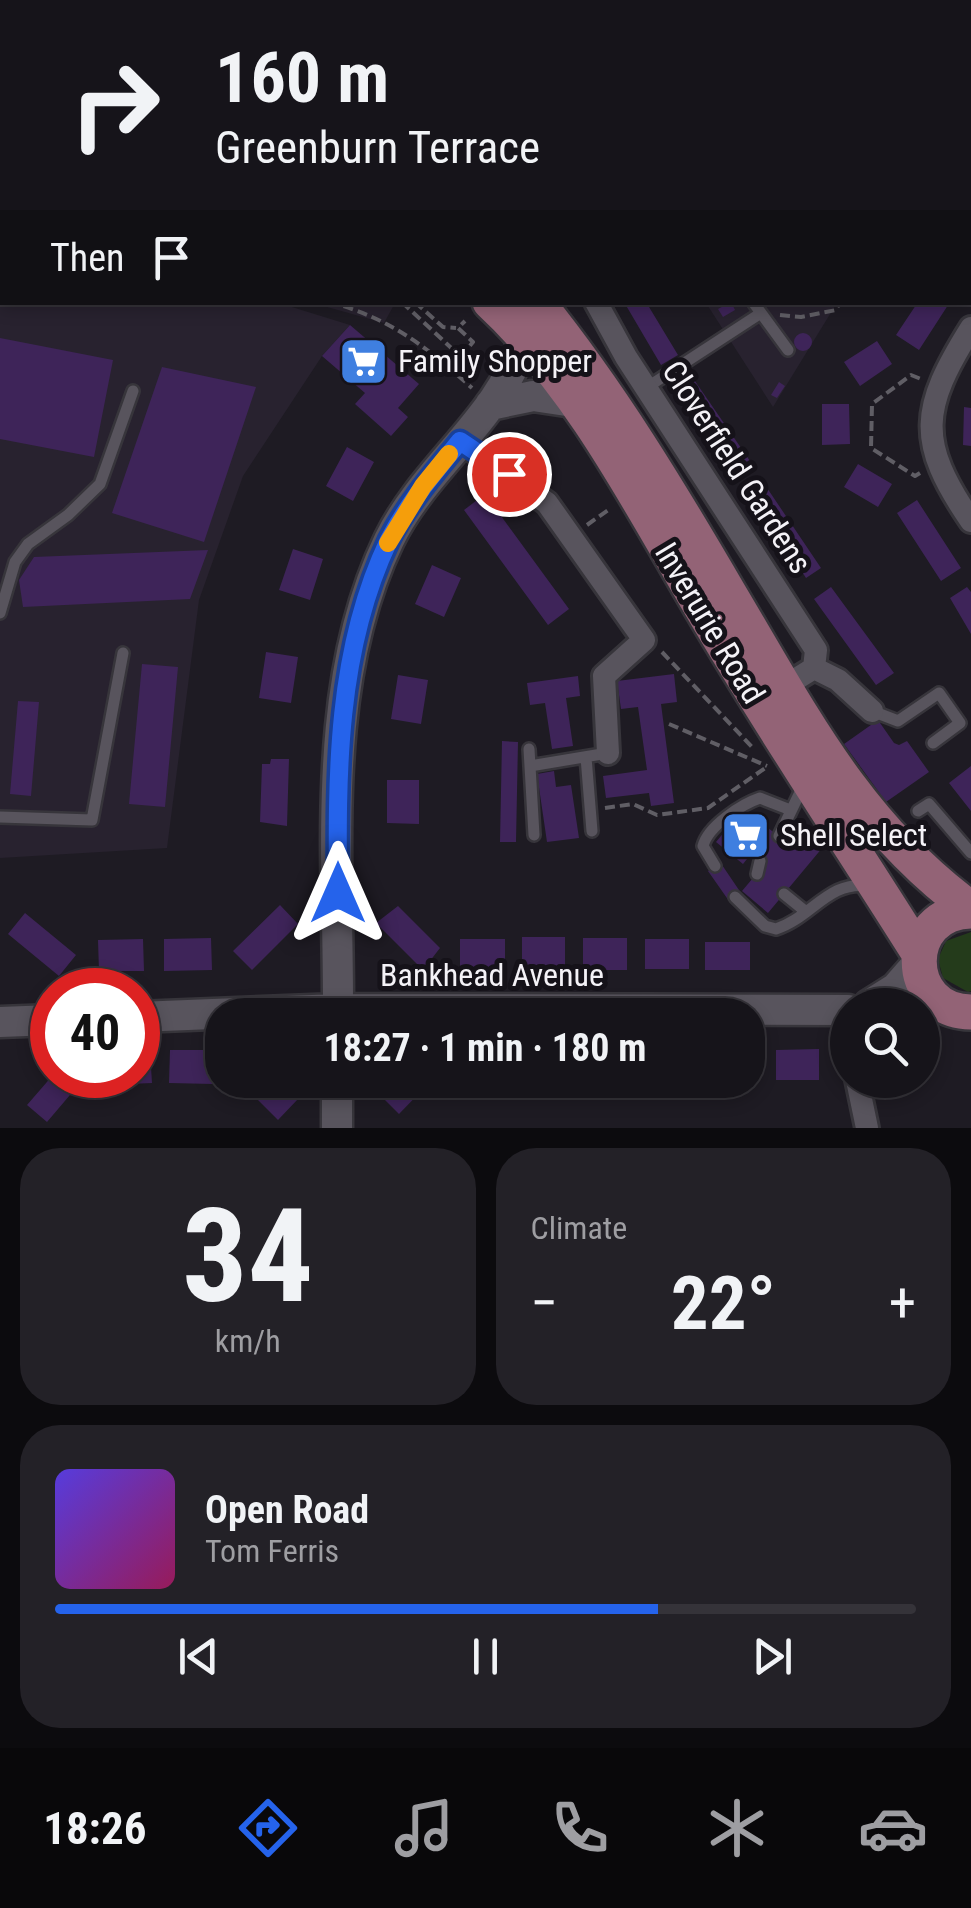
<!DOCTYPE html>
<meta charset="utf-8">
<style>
:root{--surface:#16141a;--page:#232127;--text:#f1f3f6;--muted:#9e9ea2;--line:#353339;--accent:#2563eb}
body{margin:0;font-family:"Roboto Condensed",sans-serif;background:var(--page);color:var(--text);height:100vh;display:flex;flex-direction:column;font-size:38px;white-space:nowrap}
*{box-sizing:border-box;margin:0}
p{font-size:32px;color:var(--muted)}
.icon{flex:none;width:55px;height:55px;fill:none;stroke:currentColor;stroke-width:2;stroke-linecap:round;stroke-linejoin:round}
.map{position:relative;height:1128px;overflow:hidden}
.sheet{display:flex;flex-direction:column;gap:20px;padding:20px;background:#0c0b0e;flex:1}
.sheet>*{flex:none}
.guide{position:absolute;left:0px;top:0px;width:972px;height:305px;box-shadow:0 5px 15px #0003,0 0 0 2px var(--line);background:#16141a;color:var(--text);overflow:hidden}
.tools{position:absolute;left:830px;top:988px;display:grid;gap:20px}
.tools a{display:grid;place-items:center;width:110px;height:110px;border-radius:50%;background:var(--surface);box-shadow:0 5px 15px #0003,0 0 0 2px var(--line);font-size:50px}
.speed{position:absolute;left:30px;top:968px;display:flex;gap:20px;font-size:50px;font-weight:700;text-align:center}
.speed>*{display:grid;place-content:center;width:130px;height:130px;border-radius:50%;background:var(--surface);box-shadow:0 5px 15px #0003,0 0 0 2px var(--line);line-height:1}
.speed .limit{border:15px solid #d22;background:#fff;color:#111}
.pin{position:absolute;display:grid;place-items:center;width:85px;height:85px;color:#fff;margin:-42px;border:5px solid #fff;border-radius:50%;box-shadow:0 2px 10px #0007}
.me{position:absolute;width:110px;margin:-55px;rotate:0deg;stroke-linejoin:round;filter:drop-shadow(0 0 8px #0008)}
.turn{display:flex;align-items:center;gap:35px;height:210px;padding:0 50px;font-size:45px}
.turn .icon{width:130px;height:130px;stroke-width:2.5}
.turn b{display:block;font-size:70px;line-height:85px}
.then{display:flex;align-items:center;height:95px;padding:0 50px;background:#0003;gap:20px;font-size:38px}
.big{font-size:75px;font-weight:700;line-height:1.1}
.sheet .tile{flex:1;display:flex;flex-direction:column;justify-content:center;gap:15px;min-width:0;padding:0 35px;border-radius:40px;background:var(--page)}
.sheet .dial{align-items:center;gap:0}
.dial b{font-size:130px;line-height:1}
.song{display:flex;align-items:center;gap:30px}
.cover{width:120px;height:120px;border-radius:15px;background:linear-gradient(135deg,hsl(250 70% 55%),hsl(330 70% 35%))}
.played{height:10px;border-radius:5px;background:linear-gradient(90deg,var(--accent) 70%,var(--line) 70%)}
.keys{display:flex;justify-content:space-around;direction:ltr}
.heat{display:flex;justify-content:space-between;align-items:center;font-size:55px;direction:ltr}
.sheet .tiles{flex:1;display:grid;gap:20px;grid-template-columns:1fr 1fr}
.tile:last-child{grid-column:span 2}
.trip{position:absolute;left:205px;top:998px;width:560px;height:100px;border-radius:40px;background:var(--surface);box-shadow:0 5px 15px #0003,0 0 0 2px var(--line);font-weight:700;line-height:100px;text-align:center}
.tabs{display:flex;height:160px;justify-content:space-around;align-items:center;background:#09080a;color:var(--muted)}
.tabs .icon{width:70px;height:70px}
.tabs .active{color:var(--accent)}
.tabs b{font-size:45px;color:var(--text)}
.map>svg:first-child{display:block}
.built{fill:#28222f}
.green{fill:#243b1b}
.building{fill:#3e2459}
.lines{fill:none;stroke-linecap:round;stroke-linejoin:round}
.lane-casing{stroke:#37353b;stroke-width:16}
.street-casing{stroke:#37353b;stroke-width:28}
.secondary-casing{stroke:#37353b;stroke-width:35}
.primary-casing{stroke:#37353b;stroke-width:40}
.path{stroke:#605e65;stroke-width:4;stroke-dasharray:10 5;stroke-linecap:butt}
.lane{stroke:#58545d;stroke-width:11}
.street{stroke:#58545d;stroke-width:22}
.secondary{stroke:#58545d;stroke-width:30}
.primary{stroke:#936376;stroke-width:35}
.route-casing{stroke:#184099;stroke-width:25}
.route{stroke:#2563eb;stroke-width:18}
.slow{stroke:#f59e0b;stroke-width:18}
.labels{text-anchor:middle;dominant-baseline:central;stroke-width:10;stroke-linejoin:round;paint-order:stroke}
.poi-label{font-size:32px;fill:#f4f2f7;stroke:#151219;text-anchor:start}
.street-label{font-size:32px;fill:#f4f2f7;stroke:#151219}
</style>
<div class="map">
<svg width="971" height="1128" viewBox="0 0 971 1128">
<rect width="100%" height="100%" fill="#1e1b23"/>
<path class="built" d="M0 0 19 2H2V219Z
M0 236 2 302 279 303 350 325 322 356 243 476 199 600 167 848 0 858Z
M830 302 835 306 773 407 706 303Z
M313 303 395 302V303L384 323Z"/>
<path class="green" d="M852 0H971V221L970 2Z
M971 932V991L968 992 943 978 938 959 946 941Z"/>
<path class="building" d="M624 302H646L678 355 661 365Z
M731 302 735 310 723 317 718 309Z
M918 302H950L919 350 896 335Z
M350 325 419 384 398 408 408 417 391 436 355 404 365 393 322 356Z
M794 342a9 9 0 1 1 18 0a9 9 0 1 1-18 0Z
M0 338 113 360 94 457 0 439Z
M877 341 892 364 860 386 844 362Z
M162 367 256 387 204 542 112 513Z
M688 371 750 461 734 472 672 382Z
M779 382 785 386 777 398 771 395Z
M822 404H849L850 444 822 445Z
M964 407 971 408V446L963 445Z
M347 447 374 462 353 501 326 486Z
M858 464 892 484 878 507 844 487Z
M761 479 821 568 806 578 747 488Z
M485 494 569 609 548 625 464 510Z
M917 500 961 568 941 581 897 513Z
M293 549 323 559 310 600 279 590Z
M208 550 190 599 23 607 19 580 34 557Z
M432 565 461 578 444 617 415 604Z
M831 587 894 673 876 685 814 599Z
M967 587 971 592V634L950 598Z
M266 652 298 657 291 703 259 698Z
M142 664 178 667 165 807 129 804Z
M674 674 677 702 661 704 674 803 651 806 649 793 606 798 603 776 647 770 638 707 621 709 617 681Z
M398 675 428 680 421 724 391 719Z
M578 676 580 696 566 698 573 746 552 749 545 703 530 705 527 683Z
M18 701 39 702 31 796 10 794Z
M878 720 894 743 899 745 907 741 929 772 886 802 844 744Z
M502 741 518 742 516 842H500Z
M271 759H289L287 826 260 822 262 764H270Z
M971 766V811L949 783Z
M554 771 556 787 571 785 579 838 547 842 537 774Z
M387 780H419V824L387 823Z
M744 808 784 841 797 825 823 847 768 913 742 891 764 865 751 854 743 864 716 842Z
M720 862 741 893 729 901 708 871Z
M280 905 298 924 252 970 233 951Z
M398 906 440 948 423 970 376 923Z
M25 913 76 955 59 976 8 934Z
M522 937H565V969H522Z
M211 938 212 970 164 971V939Z
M583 938H627V970H583Z
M143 939 144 971H99L98 940Z
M460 939H505V969H460Z
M645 939H689V969H645Z
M705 942H750V970H705Z
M748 1049 757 1050V1082L748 1081Z
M819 1049V1080H776V1050Z
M170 1050H214L213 1084 169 1083Z
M138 1051H150L152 1083 107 1085V1075H138Z
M53 1075H87L47 1122 27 1105Z
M238 1080H278L298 1099 278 1120Z
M393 1080H432L399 1114 379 1094Z"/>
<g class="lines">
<defs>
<path id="lane" d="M0 144 2 146
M753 302 788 350
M646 388 761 313
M0 613 15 562 28 544 68 515 100 484 133 391
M872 711 898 721 939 693 960 723 933 743
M529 749 534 835
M586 757 592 831
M530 766 608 753
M918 811 929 804 971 853
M0 817 92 820 123 653
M779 836 805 782
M715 866 703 846C708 826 742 804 760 798L788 809
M757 874 760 861
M784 894 805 911
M735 897 765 926 776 929C811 918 829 880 868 886"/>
<path id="street" d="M603 0 607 2
M0 18 2 15
M970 240 971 241
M596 302 626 357 816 650 814 668 785 686
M971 328C921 408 916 441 971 521
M460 441 547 503 644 640 604 676 608 753
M814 668 838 680 872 711
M857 1080 867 1128"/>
<path id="secondary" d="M403 0 404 2
M490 405 533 396 573 402
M869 1005 896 988 917 964
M338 1015C339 858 319 685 389 540 425 466 501 418 524 339
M138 1017 338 1009 848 1010
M0 1022 52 1020
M337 1128V1080"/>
<path id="primary" d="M46 0 50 2
M127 0 131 2
M490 302C586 391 647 518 714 629 779 738 850 844 918 952
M537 302C611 394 670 492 729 593 800 712 856 825 971 909
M971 911C902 912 902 1011 971 1012"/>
</defs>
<use href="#lane" class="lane-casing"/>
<use href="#street" class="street-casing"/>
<use href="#secondary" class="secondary-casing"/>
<use href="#primary" class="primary-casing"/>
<path class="path" d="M685 0 689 2
M847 2V0
M0 226 2 227
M970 272H971
M329 302C390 318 427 347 472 388
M408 302 405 305 461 357
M415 302 443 327 456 328
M780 315 801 317 836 310 840 302
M451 369 473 342 458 328 465 321
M920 473 915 476 871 448 872 404 911 375 921 379
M587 525 611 508
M662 652 752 747
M669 724 767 766
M605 808 633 804 657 815 708 808 768 766"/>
<use href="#lane" class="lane"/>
<use href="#street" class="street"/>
<use href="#secondary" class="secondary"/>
<use href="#primary" class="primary"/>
</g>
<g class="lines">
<defs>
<path id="route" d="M338 893C337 774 336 651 389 540 407 504 435 472 460 441L509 474"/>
</defs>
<use href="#route" class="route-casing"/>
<use href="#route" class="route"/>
<path class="slow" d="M388 543 423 486 449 454"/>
</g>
<defs>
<symbol id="supermarket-square" viewBox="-11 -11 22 22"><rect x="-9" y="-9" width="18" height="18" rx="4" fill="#3f7fe0" stroke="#151219"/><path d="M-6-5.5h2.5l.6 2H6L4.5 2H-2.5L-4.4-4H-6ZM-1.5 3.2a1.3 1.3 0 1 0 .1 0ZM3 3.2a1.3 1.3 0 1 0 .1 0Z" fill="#fff"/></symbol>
</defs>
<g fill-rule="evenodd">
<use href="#supermarket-square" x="336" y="334" width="55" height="55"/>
<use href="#supermarket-square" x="718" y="808" width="55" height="55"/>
</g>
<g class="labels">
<g class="poi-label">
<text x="398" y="361">Family Shopper</text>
<text x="780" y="835">Shell Select</text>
</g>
<g class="street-label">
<text transform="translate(737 467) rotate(57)">Cloverfield Gardens</text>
<text transform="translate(710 623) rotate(59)">Inverurie Road</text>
<text x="492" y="975">Bankhead Avenue</text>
</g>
</g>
</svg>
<div class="tools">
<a><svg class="icon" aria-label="search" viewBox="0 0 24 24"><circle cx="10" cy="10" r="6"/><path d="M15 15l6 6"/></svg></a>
</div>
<div class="speed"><div class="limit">40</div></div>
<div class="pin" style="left:509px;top:474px;background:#d93025"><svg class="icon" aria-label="arrive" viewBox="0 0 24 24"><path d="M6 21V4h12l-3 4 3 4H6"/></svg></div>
<svg class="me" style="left:338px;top:893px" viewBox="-20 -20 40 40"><path d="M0-17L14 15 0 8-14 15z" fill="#2563eb" stroke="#fff" stroke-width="4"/></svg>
<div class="trip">18:27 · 1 min · 180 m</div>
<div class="guide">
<div class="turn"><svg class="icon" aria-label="right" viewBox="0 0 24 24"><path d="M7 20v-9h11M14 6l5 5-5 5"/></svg><div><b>160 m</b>Greenburn Terrace</div></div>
<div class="then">Then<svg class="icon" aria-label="arrive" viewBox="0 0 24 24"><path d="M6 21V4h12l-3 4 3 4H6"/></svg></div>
</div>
</div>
<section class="sheet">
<div class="tiles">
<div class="tile dial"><b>34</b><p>km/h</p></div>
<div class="tile"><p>Climate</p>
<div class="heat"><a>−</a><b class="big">22°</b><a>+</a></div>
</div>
<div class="tile">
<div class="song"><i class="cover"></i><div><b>Open Road</b><p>Tom Ferris</p></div></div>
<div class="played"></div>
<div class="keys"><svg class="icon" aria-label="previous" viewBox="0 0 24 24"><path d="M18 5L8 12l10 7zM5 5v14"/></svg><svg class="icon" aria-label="pause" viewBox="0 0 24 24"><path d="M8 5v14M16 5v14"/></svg><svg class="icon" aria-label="next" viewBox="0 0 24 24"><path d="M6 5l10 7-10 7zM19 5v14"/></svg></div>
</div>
</div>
</section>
<nav class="tabs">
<b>18:26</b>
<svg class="icon active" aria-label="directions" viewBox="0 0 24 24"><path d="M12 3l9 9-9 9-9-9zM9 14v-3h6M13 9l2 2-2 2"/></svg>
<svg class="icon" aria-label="music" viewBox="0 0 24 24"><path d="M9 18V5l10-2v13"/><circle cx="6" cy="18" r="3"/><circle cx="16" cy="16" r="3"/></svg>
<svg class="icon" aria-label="phone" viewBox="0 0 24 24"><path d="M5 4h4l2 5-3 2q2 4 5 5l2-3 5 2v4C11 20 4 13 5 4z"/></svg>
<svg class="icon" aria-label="climate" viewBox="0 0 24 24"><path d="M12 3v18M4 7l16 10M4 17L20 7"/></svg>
<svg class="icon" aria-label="car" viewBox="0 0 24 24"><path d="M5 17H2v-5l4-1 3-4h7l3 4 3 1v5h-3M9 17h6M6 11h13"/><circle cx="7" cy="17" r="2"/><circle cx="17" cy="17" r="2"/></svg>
</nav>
